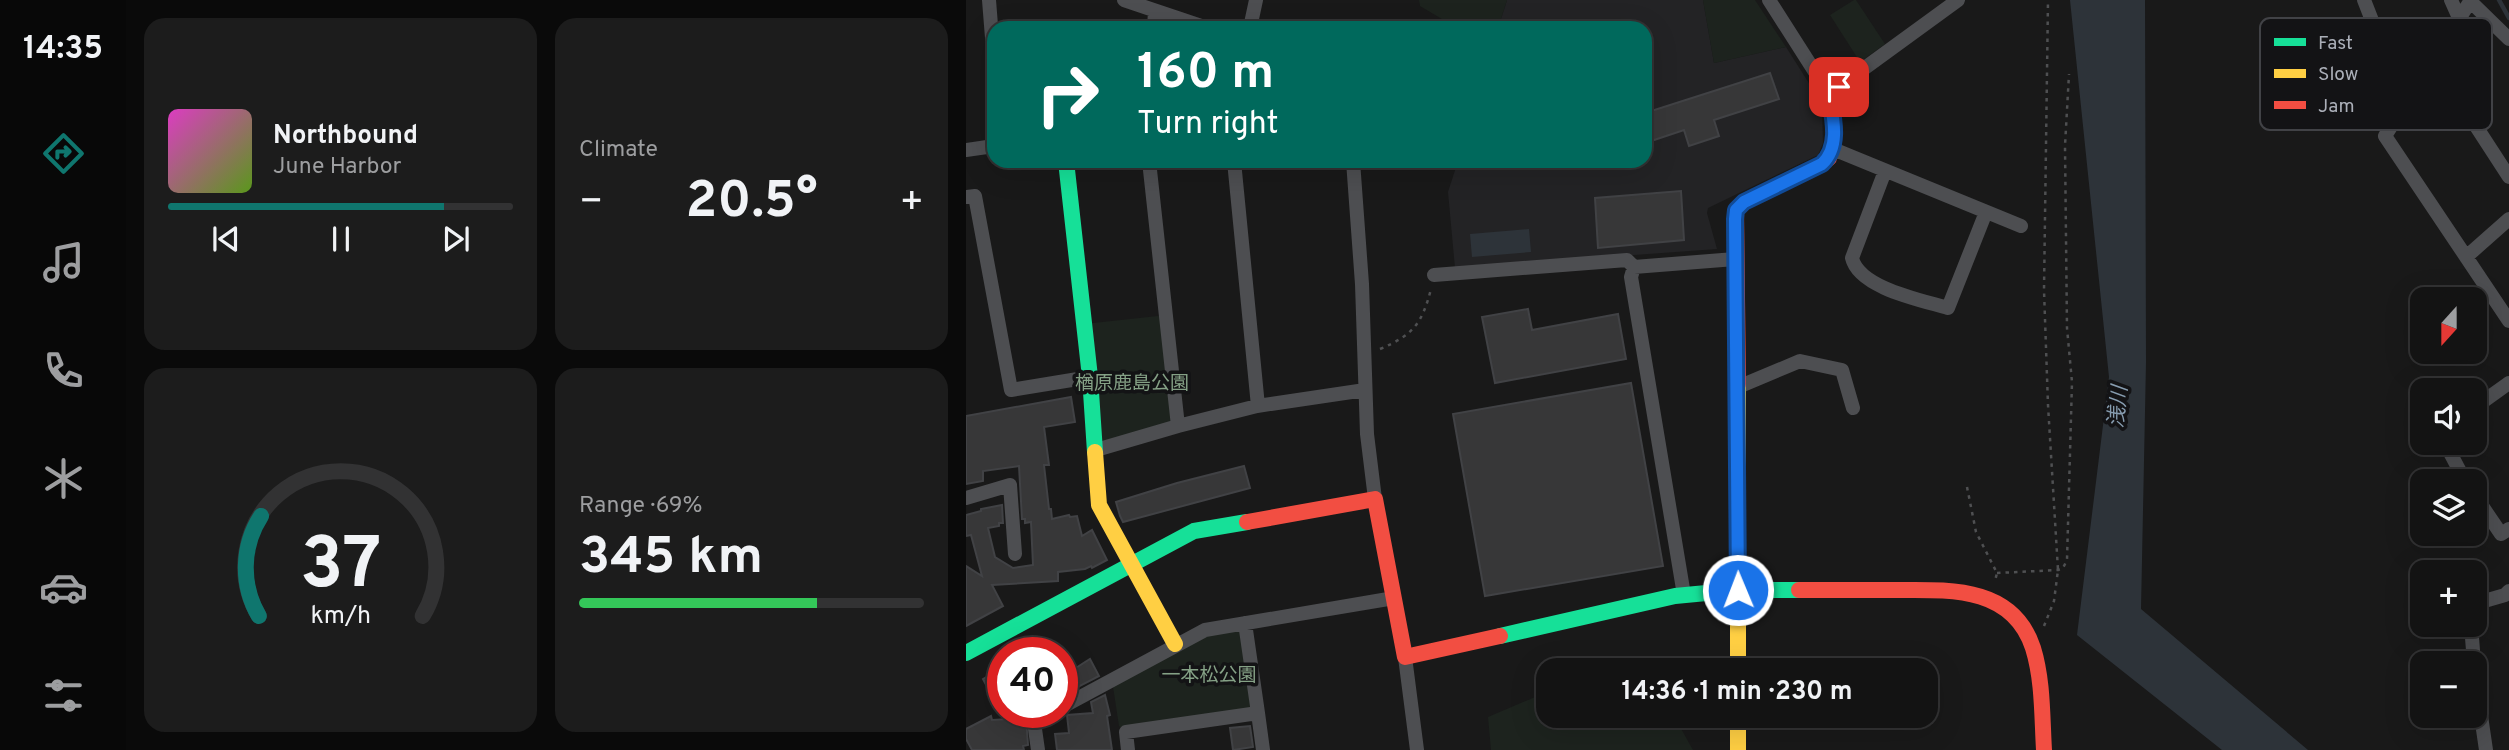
<!DOCTYPE html>
<meta charset="utf-8">
<style>
:root{--surface:#131313;--page:#1c1c1c;--text:#f1f3f6;--muted:#9d9ea0;--line:#323233;--accent:#0f766e}
body{margin:0;font-family:Overpass,"Noto Sans JP",sans-serif;background:var(--page);color:var(--text);height:100vh;display:flex;flex-direction:column;font-size:26px;white-space:nowrap}
*{box-sizing:border-box;margin:0}
p{font-size:23px;color:var(--muted)}
.icon{flex:none;width:38px;height:38px;fill:none;stroke:currentColor;stroke-width:2;stroke-linecap:round;stroke-linejoin:round}
.map{position:relative;flex:1;overflow:hidden}
.side{display:flex;flex-direction:column;gap:18px;padding:18px;background:#0a0a0a;width:840px}
.side>*{flex:none}
.top-card{position:absolute;left:21px;top:21px;width:665px;height:147px;border-radius:21px;box-shadow:0 7px 28px #0002,0 0 0 2px var(--line);background:#00695c;color:#fff;overflow:hidden}
.needle{width:46px;rotate:201deg}
.controls{position:absolute;left:1444px;top:287px;display:grid;gap:14px}
.controls a{display:grid;place-items:center;width:77px;height:77px;border-radius:14px;background:var(--surface);box-shadow:0 7px 28px #0002,0 0 0 2px var(--line);font-size:35px}
.speed{position:absolute;left:21px;top:637px;display:flex;gap:14px;font-size:35px;font-weight:700;text-align:center}
.speed>*{display:grid;place-content:center;width:91px;height:91px;border-radius:50%;background:var(--surface);box-shadow:0 7px 28px #0002,0 0 0 2px var(--line);line-height:1}
.speed .limit{border:10px solid #d22;background:#fff;color:#111}
.pin{position:absolute;display:grid;place-items:center;width:60px;height:60px;color:#fff;margin:-30px;border-radius:14px;box-shadow:0 4px 10px #0006}
.me{position:absolute;width:77px;margin:-38px;rotate:359deg;stroke-linejoin:round;filter:drop-shadow(0 0 5px #0008)}
.turn{display:flex;align-items:center;gap:24px;height:147px;padding:0 35px;font-size:32px}
.turn .icon{width:91px;height:91px;stroke-width:2.5}
.turn b{display:block;font-size:49px;line-height:60px}
.big{font-size:52px;font-weight:700;line-height:1.1}
.side .tile{flex:1;display:flex;flex-direction:column;justify-content:center;gap:10px;min-width:0;padding:0 24px;border-radius:21px;background:var(--page)}
.side .dial{align-items:center;gap:0}
.dial svg{height:182px;overflow:visible;fill:none;stroke:var(--line);stroke-width:7;stroke-linecap:round;text-anchor:middle}
.dial text{fill:var(--text);stroke:none}
.song{display:flex;align-items:center;gap:21px}
.cover{width:84px;height:84px;border-radius:10px;background:linear-gradient(135deg,hsl(310 70% 55%),hsl(90 70% 35%))}
.played{height:7px;border-radius:4px;background:linear-gradient(90deg,var(--accent) 80%,var(--line) 80%)}
.keys{display:flex;justify-content:space-around;direction:ltr}
.heat{display:flex;justify-content:space-between;align-items:center;font-size:38px;direction:ltr}
.charge{height:10px;border-radius:5px;background:linear-gradient(90deg,#34c759 69%,var(--line) 0)}
.side .tiles{flex:1;display:grid;gap:18px;grid-template-columns:repeat(2,1fr)}
.trip{position:absolute;left:570px;top:658px;width:402px;height:70px;border-radius:21px;background:var(--surface);box-shadow:0 7px 28px #0002,0 0 0 2px var(--line);font-weight:700;line-height:70px;text-align:center}
main{display:flex;flex:1;min-height:0}
.dock{display:flex;flex-direction:column;width:126px;justify-content:space-around;align-items:center;background:#080808;color:var(--muted)}
.dock .icon{width:49px;height:49px}
.dock .on{color:var(--accent)}
.dock b{font-size:32px;color:var(--text)}
.map>svg:first-child{display:block}
.built{fill:#232325}
.green{fill:#1d231e}
.water{fill:#2d3339}
.lines{fill:none;stroke-linecap:round;stroke-linejoin:round}
.stream{stroke:#2d3339;stroke-width:4.5}
.building{fill:#373738;stroke:#414245;stroke-width:2}
.path{stroke:#4f5052;stroke-width:2.5;stroke-dasharray:3.5 5;stroke-linecap:butt}
.street{stroke:#4d4e51;stroke-width:14}
.fast{stroke:#16e098;stroke-width:16}
.slow{stroke:#ffcf43;stroke-width:16}
.jam{stroke:#f24e42;stroke-width:16}
.route-casing{stroke:#114b97;stroke-width:18}
.route{stroke:#1a73e8;stroke-width:12}
.labels{text-anchor:middle;dominant-baseline:central;stroke-width:7;stroke-linejoin:round;paint-order:stroke}
.park-label{font-size:19px;fill:#85a186;stroke:#131315}
.water-label{font-size:21px;font-style:italic;fill:#869caf;stroke:#131315}
.key{fill:#131315;stroke:#414246;stroke-width:2}
.key-label{font-size:19px;fill:#abafb8}
</style>
<main>
<nav class="dock">
<b>14:35</b>
<svg class="icon on" aria-label="directions" viewBox="0 0 24 24"><path d="M12 3l9 9-9 9-9-9zM9 14v-3h6M13 9l2 2-2 2"/></svg>
<svg class="icon" aria-label="music" viewBox="0 0 24 24"><path d="M9 18V5l10-2v13"/><circle cx="6" cy="18" r="3"/><circle cx="16" cy="16" r="3"/></svg>
<svg class="icon" aria-label="phone" viewBox="0 0 24 24"><path d="M5 4h4l2 5-3 2q2 4 5 5l2-3 5 2v4C11 20 4 13 5 4z"/></svg>
<svg class="icon" aria-label="climate" viewBox="0 0 24 24"><path d="M12 3v18M4 7l16 10M4 17L20 7"/></svg>
<svg class="icon" aria-label="car" viewBox="0 0 24 24"><path d="M5 17H2v-5l4-1 3-4h7l3 4 3 1v5h-3M9 17h6M6 11h13"/><circle cx="7" cy="17" r="2"/><circle cx="17" cy="17" r="2"/></svg>
<svg class="icon" aria-label="filters" viewBox="0 0 24 24"><path d="M4 7h16M4 17h16"/><circle cx="9" cy="7" r="2"/><circle cx="15" cy="17" r="2"/></svg>
</nav>
<section class="side">
<div class="tiles">
<div class="tile">
<div class="song"><i class="cover"></i><div><b>Northbound</b><p>June Harbor</p></div></div>
<div class="played"></div>
<div class="keys"><svg class="icon" aria-label="previous" viewBox="0 0 24 24"><path d="M18 5L8 12l10 7zM5 5v14"/></svg><svg class="icon" aria-label="pause" viewBox="0 0 24 24"><path d="M8 5v14M16 5v14"/></svg><svg class="icon" aria-label="next" viewBox="0 0 24 24"><path d="M6 5l10 7-10 7zM19 5v14"/></svg></div>
</div>
<div class="tile"><p>Climate</p>
<div class="heat"><a>−</a><b class="big">20.5°</b><a>+</a></div>
</div>
<div class="tile dial"><svg viewBox="0 0 100 80">
<path d="M14 69A42 42 0 1 1 86 69"/>
<path d="M14 69A42 42 0 0 1 15 25" stroke="#0f766e"/>
<text x="50" y="56" font-size="32" font-weight="700">37</text>
<text x="50" y="72" font-size="11">km/h</text>
</svg></div>
<div class="tile"><p>Range · 69%</p><b class="big">345 km</b><div class="charge"></div></div>
</div>
</section>
<div class="map">
<svg width="1543" height="750" viewBox="0 0 1543 750">
<rect width="100%" height="100%" fill="#191919"/>
<path class="built" d="M541 0H737L748 63 820 47 853 99 856 107 857 143 852 155 742 208 741 213 751 249 489 268 482 192 492 161H679V28H532Z"/>
<path class="green" d="M453 0H541L532 28H491L454 6Z
M737 0H789L820 47 748 63Z
M888 0H890L919 44 894 62 864 15Z
M201 315 212 426 130 450 118 324Z
M279 623 292 713 160 732 153 726 146 680 209 644Z
M583 691V716H708L727 750H525L522 717Z"/>
<path class="water" d="M1104 0H1179L1180 362 1175 609 1342 750H1256L1111 635 1143 377Z
M563 229 565 252 506 257 504 234Z"/>
<g class="lines">
<path class="stream" d="M1533 0 1543 18"/>
</g>
<path class="building" d="M804 73 813 99 748 120 753 136 723 146 718 130 679 143V113Z
M715 191 718 240 632 248 629 198Z
M562 309 566 330 652 314 660 359 529 383 516 317Z
M665 383 697 566 519 596 487 414Z
M105 397 109 422 78 427 83 465H78L83 509H85L86 519 103 515 104 517 111 516 116 536 126 530 141 560 126 568 125 566 119 569 92 572V581L26 585 37 606 0 626V566L16 576 5 535 0 536V515L15 511V509L36 505 37 523H33V526L22 528 29 557 47 568 67 565 65 522 59 523V519H56L53 466 17 471V481L0 484V416Z
M278 466 284 488 157 522 154 516 150 502 211 483Z
M124 659 133 676 110 688 102 673Z
M37 667V716L17 679Z
M139 695 144 715 141 716 146 750H91L89 734 103 733 101 715 127 713 125 702Z
M25 716 26 720 60 718 62 745 57 746 58 750H6L0 739V729Z
M284 726 287 747 267 750 264 728Z"/>
<g class="lines">
<path class="path" d="M414 349C447 335 456 324 465 289
M1001 487 1010 532 1031 573 1029 581
M1031 573 1092 570 1097 568 1101 560 1106 382 1101 328 1099 146 1103 74
M1078 626 1088 601 1092 570 1082 405 1078 290 1082 0"/>
<path class="street" d="M23 0 28 63
M158 0 241 28
M803 0 863 94 867 117V149L863 158
M1398 0 1439 105
M1485 0 1493 18
M1505 0 1419 136 1543 321
M1505 2 1543 39
M188 28 189 11
M284 28 290 0
M1467 60 1543 177
M863 94 992 0
M867 149 1055 226
M0 150 28 146
M183 161 212 426
M268 161 292 406
M387 161 396 284 401 434 409 499
M919 171 886 258C893 288 955 300 982 308L1020 212
M0 197 9 196 45 390 124 377
M1500 257 1543 219
M668 267 665 277 718 595
M468 275 661 260 668 267 769 259
M772 387 834 361 876 370 887 408
M1508 408 1543 383
M1479 443 1499 481
M130 450 212 426 291 406 399 390
M1508 494 1535 534 1543 529
M0 498 44 485 49 554
M1508 604 1539 595 1543 591
M1505 625 1508 663
M439 657 451 750
M1508 668 1520 750
M96 707 239 630 428 598
M292 713 297 750
M72 750 68 722 86 712
M162 750 160 732 292 713 279 623"/>
<path class="fast" d="M100 161 124 377 129 452
M534 636 709 596 772 590H833
M0 653 228 531 281 522"/>
<path class="slow" d="M772 384V670
M129 452 133 505 209 644
M772 716V750"/>
<path class="jam" d="M772 384 770 210 778 202 856 164 863 158
M281 522 409 499 439 657 534 636
M833 590C864 590 894 590 925 590 979 590 1046 584 1067 648 1077 680 1076 717 1078 750"/>
</g>
<g class="lines">
<defs>
<path id="route" d="M772 590 769 219 770 210 778 202 856 164C875 146 867 117 863 94L873 87"/>
</defs>
<use href="#route" class="route-casing"/>
<use href="#route" class="route"/>
</g>
<g class="labels">
<g class="park-label">
<text x="166" y="384">楢原鹿島公園</text>
<text x="243" y="676">一本松公園</text>
</g>
<g class="water-label">
<text transform="translate(1153 407) rotate(-84)">浅川</text>
</g>
</g>
<rect x="1294" y="18" width="232" height="112" rx="10" class="key"/>
<rect x="1308" y="38" width="32" height="8" fill="#16e098"/>
<rect x="1308" y="69" width="32" height="9" fill="#ffcf43"/>
<rect x="1308" y="101" width="32" height="8" fill="#f24e42"/>
<g class="key-label">
<text x="1352" y="49">Fast</text>
<text x="1352" y="80">Slow</text>
<text x="1352" y="112">Jam</text>
</g>
</svg>
<div class="controls">
<a><svg class="needle" viewBox="-14 -14 28 28"><path d="M0-13l5 13h-10z" fill="#e53935"/><path d="M0 13l5-13h-10z" fill="#9d9ea0"/></svg></a>
<a><svg class="icon" aria-label="sound" viewBox="0 0 24 24"><path d="M4 9h4l5-4v14l-5-4H4zM17 9q2 3 0 6"/></svg></a>
<a><svg class="icon" aria-label="layers" viewBox="0 0 24 24"><path d="M12 4l9 5-9 5-9-5zM3 14l9 5 9-5"/></svg></a>
<a>+</a>
<a>−</a>
</div>
<div class="speed"><div class="limit">40</div></div>
<div class="pin" style="left:873px;top:87px;background:#d93025"><svg class="icon" aria-label="arrive" viewBox="0 0 24 24"><path d="M6 21V4h12l-3 4 3 4H6"/></svg></div>
<svg class="me" style="left:772px;top:590px" viewBox="-20 -20 40 40"><circle r="17" fill="#1a73e8" stroke="#fff" stroke-width="3"/><path d="M0-11L8 9 0 5-8 9z" fill="#fff"/></svg>
<div class="trip">14:36 · 1 min · 230 m</div>
<div class="top-card">
<div class="turn"><svg class="icon" aria-label="right" viewBox="0 0 24 24"><path d="M7 20v-9h11M14 6l5 5-5 5"/></svg><div><b>160 m</b>Turn right</div></div>
</div>
</div>
</main>
